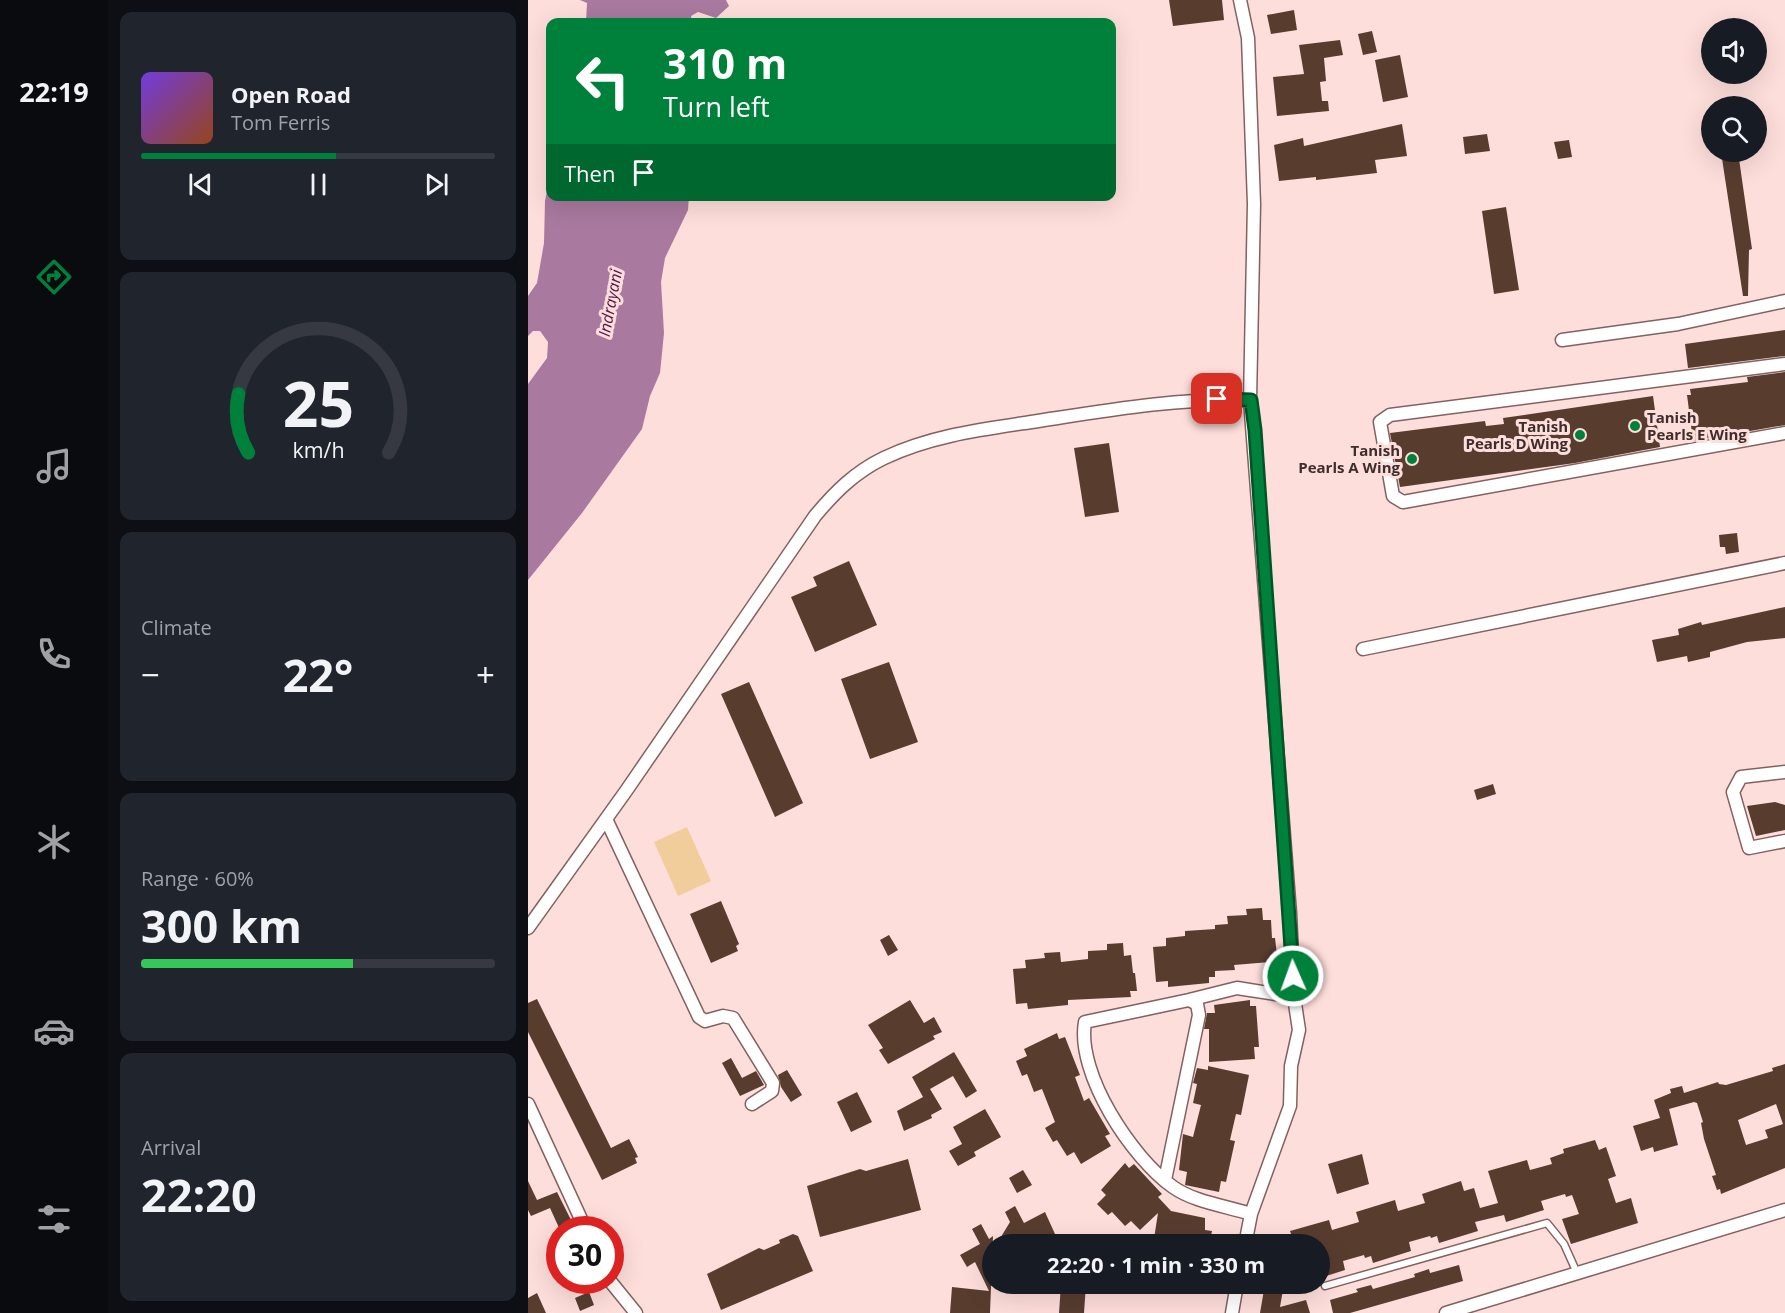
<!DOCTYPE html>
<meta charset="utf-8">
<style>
:root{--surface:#171b24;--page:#20242c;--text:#f1f3f6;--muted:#9ea1a6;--line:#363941;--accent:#00813b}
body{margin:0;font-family:"Open Sans",sans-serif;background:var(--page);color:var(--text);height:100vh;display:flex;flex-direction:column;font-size:22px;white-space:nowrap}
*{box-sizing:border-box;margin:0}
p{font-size:20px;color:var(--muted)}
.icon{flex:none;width:33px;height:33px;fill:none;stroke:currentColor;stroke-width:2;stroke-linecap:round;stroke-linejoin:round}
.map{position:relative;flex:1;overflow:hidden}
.sheet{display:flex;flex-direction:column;gap:12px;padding:12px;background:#0d0f14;width:420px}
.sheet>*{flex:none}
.top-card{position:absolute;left:18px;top:18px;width:570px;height:183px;border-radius:12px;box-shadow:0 6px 24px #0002;background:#00813b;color:#fff;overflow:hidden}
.fabs{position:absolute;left:1173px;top:18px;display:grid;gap:12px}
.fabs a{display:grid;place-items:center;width:66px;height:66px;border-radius:50%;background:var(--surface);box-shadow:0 6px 24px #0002;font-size:30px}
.speed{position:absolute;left:18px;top:1216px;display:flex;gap:12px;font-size:30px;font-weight:700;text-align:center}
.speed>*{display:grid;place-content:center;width:78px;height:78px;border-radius:50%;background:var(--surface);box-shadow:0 6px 24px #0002;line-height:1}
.speed .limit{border:9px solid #d22;background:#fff;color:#111}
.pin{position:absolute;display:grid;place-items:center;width:51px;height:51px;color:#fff;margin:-26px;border-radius:12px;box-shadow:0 3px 9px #0006}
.me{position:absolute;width:66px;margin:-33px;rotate:358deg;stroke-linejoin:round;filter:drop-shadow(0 0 4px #0008)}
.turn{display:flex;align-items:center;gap:21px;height:126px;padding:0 18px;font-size:27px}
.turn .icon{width:78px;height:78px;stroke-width:2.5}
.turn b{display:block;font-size:42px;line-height:51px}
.then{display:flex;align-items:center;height:57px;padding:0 18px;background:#0003;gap:12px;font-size:22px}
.big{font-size:45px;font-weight:700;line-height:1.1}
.sheet .widget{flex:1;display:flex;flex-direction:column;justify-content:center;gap:9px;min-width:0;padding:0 21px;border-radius:12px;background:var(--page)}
.sheet .dial{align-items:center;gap:0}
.dial svg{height:156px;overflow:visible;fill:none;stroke:var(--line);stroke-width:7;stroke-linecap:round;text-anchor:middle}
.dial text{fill:var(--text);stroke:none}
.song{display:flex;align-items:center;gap:18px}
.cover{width:72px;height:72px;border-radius:9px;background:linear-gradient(135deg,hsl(260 70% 55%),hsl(20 70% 35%))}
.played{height:6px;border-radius:3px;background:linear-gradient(90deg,var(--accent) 55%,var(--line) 55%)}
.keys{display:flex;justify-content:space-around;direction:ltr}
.heat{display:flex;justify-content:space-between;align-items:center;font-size:33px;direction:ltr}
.charge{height:9px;border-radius:4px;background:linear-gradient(90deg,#34c759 60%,var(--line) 0)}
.trip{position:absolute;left:454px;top:1234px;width:348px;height:60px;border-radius:30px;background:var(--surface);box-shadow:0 6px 24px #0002;font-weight:700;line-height:60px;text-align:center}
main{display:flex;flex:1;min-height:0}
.menu{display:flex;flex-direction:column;width:108px;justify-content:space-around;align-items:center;background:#090b0e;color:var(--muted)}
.menu .icon{width:42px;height:42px}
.menu .selected{color:var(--accent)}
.menu b{font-size:27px;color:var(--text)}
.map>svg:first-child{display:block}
.green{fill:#f1cd9c}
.water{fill:#a9799f}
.building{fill:#583d2f;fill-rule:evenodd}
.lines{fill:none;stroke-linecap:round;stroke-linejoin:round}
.service-casing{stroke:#83615e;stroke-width:9}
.minor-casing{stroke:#83615e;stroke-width:15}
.service{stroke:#fff;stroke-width:6}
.minor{stroke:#fff;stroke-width:12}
.route-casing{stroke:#005426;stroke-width:15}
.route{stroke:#00813b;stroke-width:10}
.poi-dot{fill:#00813b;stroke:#fededb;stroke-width:2}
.labels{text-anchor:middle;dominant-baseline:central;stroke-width:6;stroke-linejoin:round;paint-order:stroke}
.poi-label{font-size:15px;font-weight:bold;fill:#3d2e2d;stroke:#fededb;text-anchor:end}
.water-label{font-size:16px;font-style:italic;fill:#501648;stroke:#fededb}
</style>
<main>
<nav class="menu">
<b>22:19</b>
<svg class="icon selected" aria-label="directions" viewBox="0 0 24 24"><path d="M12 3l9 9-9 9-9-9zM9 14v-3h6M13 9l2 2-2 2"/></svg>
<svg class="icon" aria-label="music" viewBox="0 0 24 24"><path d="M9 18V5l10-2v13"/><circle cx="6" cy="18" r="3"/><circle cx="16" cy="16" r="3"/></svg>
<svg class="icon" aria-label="phone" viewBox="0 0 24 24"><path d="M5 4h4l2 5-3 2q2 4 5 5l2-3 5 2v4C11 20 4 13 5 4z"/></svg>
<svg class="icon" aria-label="climate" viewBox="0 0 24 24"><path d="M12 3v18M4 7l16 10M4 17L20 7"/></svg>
<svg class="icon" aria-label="car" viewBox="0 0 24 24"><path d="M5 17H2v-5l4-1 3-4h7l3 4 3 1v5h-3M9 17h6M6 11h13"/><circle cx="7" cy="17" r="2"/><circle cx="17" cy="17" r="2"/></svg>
<svg class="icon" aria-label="filters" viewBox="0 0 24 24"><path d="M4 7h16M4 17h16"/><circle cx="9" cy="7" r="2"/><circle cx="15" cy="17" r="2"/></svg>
</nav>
<section class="sheet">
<div class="widget">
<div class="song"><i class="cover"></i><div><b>Open Road</b><p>Tom Ferris</p></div></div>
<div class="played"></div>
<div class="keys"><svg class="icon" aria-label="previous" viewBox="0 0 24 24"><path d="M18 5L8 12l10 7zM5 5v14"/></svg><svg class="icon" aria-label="pause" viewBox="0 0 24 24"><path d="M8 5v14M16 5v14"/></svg><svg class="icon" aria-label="next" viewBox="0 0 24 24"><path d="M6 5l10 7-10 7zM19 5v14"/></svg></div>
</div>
<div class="widget dial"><svg viewBox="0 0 100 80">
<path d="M14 69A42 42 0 1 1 86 69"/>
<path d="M14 69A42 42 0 0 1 9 39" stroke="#00813b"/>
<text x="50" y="56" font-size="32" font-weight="700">25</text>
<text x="50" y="72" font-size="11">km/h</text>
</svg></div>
<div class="widget"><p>Climate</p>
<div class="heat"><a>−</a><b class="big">22°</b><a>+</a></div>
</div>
<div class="widget"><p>Range · 60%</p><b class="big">300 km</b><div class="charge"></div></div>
<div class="widget"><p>Arrival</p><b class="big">22:20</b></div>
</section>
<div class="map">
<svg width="1257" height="1313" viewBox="0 0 1257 1313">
<rect width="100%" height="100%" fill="#fededb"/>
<path class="green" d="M159 827 183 881 150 896 126 842Z"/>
<path class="water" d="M52 0H198L201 6 188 18 170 12 163 16 164 22H58L59 3Z
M22 176V196H161L160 210 137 258 133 282 136 333 132 373 122 396 114 429 54 513 0 580V384L19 358 20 342 12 331H5L0 336V296L9 283 16 243 17 201Z"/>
<path class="building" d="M641 0H694L696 20 645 26Z
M766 10 769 30 743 34 739 15Z
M844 31 849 52 835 55 830 34Z
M812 40 815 55 796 58 798 81 792 82 794 101H800L801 111 749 116 745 77 776 74 771 45Z
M872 55 880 97 855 102 847 60Z
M874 124 879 156 847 160 849 173 788 180V177L751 181 746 145 775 138 776 146Z
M959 134 962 151 937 154 935 137Z
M1041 140 1044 157 1030 159 1026 142Z
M1193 152H1210L1224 249 1221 250 1220 296H1215Z
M978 207 991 290 966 294 954 211Z
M1257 330V356L1160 368 1157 344Z
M1257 372V425L1165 441 1159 395H1163L1162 389 1220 382 1219 377Z
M1125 396 1132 447 1047 463 872 487 862 433 957 421 958 426 976 424 975 418Z
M581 443 591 512 557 517 546 448Z
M1209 533 1211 552 1198 554 1197 547H1192L1191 535Z
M321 561 349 625 287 652 263 597 289 586 285 577Z
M1257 607V638L1219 642 1182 652V657L1160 662 1159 656 1129 662 1124 640 1151 635 1150 629 1173 622 1174 625Z
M361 662 390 742 342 759 313 679Z
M221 682 275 803 247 817 193 694Z
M965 784 968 794 949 800 946 790Z
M1247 802 1257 805V830L1228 836 1219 806Z
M193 901 211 944 208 946 210 951 183 963 162 914Z
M734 908 735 920H743L744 938H747L749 955 742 956V962L706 965 707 970 687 971V977H681V983L640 987V981L628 982 625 947 638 946V938L657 936V931L687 929V925L700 924 699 916 719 915 718 909Z
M361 935 370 950 360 956 352 940Z
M595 943 596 956 603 955 605 973H607L609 991H602L603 997 540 1000V1005L500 1009 499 1003 488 1004 485 969 498 968 497 960 517 958 516 953 532 952 533 962 560 959V951L579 950V944Z
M9 999 83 1148 101 1139 110 1157 107 1158 109 1163 74 1180 0 1032V1003Z
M382 1000 396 1023 406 1017 414 1032 405 1036 407 1039 360 1064 351 1050 355 1048 340 1025Z
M722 1000V1006H728L731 1047H726L727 1059 681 1062V1029H676L679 1013H687L686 1005Z
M529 1033 531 1039 537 1037 552 1075 547 1077 556 1101 561 1098 582 1134 577 1136 583 1146 553 1164 546 1152 539 1156 529 1140 525 1142 517 1128 527 1122 514 1089 506 1092 499 1074 494 1076 488 1061 499 1056 496 1049Z
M426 1052 449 1091 438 1098 425 1076 402 1089 414 1109 403 1115 404 1118 376 1131 369 1111 395 1097 384 1077Z
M203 1058 214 1078 228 1071 236 1085 212 1096 194 1063Z
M1257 1064V1168L1193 1194 1192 1189 1189 1190 1184 1176 1188 1175 1176 1139 1173 1123 1175 1122 1169 1103 1166 1102 1141 1109 1150 1145 1126 1152 1125 1147 1113 1151 1105 1126 1132 1118 1126 1100 1143 1093 1142 1089 1154 1086 1156 1093 1190 1082 1191 1084 1198 1085 1245 1071 1244 1068ZM1248 1104 1255 1124 1237 1130 1240 1138 1218 1145 1210 1120Z
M680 1066 721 1075 713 1115 708 1114 702 1140 707 1141 698 1182 693 1181 691 1192 657 1185 659 1172 651 1170 655 1134 665 1137 673 1105 665 1103 669 1084 665 1083 669 1068 680 1070Z
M259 1070 274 1095 263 1102 253 1087 250 1075Z
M329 1092 344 1122 323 1132 309 1102Z
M457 1109 473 1137 446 1152 448 1156 430 1166 421 1151 434 1144 425 1127Z
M1067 1140 1071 1150 1078 1147 1088 1176 1080 1179 1088 1203 1103 1198 1110 1223 1043 1244 1034 1219 1051 1214 1044 1195 1038 1197 1037 1194 1013 1201 1016 1210 978 1222 976 1215 947 1222 950 1231 911 1243 909 1236 903 1238 902 1236 881 1242 883 1251 845 1263 843 1256 837 1258 836 1255 815 1261 817 1270 792 1278V1245H767L762 1231 801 1220 804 1230 831 1222 828 1212 867 1200 870 1211 897 1203 894 1194 933 1181 936 1191 946 1188 952 1208 970 1203 960 1171 999 1160 1002 1170 1024 1164 1022 1158 1036 1153 1035 1149Z
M834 1154 841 1184 809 1194 800 1164Z
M380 1159 393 1210 292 1237 279 1186 332 1169 338 1171Z
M597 1163 601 1168 606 1164 634 1194 630 1197 643 1211 677 1218V1230L684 1231 681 1245H625L630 1213 612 1230 603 1221 597 1226 584 1212 580 1215 569 1204 578 1195 573 1190Z
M495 1170 504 1185 489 1193 481 1178Z
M0 1181 9 1200 29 1192 48 1230H32L22 1208 3 1216 0 1210Z
M487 1206 496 1223 517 1212 532 1245H468L482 1222 477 1212Z
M453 1224 461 1239 465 1236 462 1313H422L424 1287 461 1291 447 1262 439 1267 432 1255 452 1244 444 1229Z
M265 1234 270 1236 285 1271 193 1310 179 1274 231 1248 236 1250 252 1243 251 1240Z
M931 1265 935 1281 822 1313H805L802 1300 830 1292 828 1289 843 1285 845 1289 887 1277 886 1274 901 1269 902 1273Z
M533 1284H558L556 1313H531Z
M737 1284H756L752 1307 778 1300 782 1313H732Z
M61 1292 66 1305 52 1311 47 1298Z
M9 1293 18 1313H0V1298Z"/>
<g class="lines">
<defs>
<path id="service" d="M797 1286 1019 1223 1036 1244 1049 1273"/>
<path id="minor" d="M712 0 720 38 726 204 722 400
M1034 340 1150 324 1257 301
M1257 364 862 415 852 422 865 496 875 502 1257 433
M835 649 1257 563
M1257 772 1213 777 1205 792 1221 848 1257 841
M78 819 171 1017 177 1021 195 1016 205 1018 245 1083 244 1091 224 1104
M0 928 98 791 287 516C307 492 327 472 356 458 404 435 457 429 510 421 581 410 650 398 722 400L762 913 766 997 771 1030 763 1066 762 1106 723 1214
M661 1000 709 988 766 997
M0 1104 58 1230
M637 1180 671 1015 669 1004 661 1000 557 1022C548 1074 604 1158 645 1187 666 1202 698 1206 723 1214L717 1245
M82 1281 108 1313
M704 1313 709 1284
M918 1313 1257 1210"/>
</defs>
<use href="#service" class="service-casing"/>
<use href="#minor" class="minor-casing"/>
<use href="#service" class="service"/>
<use href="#minor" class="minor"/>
</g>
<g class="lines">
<defs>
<path id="route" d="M689 399 723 400 727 430 765 976"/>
</defs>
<use href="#route" class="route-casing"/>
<use href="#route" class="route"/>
</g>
<g class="poi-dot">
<circle cx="1107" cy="426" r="6"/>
<circle cx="1052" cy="435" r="6"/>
<circle cx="884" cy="459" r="6"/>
</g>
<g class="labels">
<g class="poi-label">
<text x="1119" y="417" text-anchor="start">Tanish<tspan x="1119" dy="17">Pearls E Wing</tspan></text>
<text x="1040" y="426">Tanish<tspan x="1040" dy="17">Pearls D Wing</tspan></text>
<text x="872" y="450">Tanish<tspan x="872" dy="17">Pearls A Wing</tspan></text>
</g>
<g class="water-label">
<text transform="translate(82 303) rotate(-79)">Indrayani</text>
</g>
</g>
</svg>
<div class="fabs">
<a><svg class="icon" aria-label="sound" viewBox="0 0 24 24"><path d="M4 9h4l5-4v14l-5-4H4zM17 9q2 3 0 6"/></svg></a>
<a><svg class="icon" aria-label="search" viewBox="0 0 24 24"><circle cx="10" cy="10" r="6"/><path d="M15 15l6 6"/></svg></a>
</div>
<div class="speed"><div class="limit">30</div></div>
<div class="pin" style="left:689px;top:399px;background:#d93025"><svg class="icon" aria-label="arrive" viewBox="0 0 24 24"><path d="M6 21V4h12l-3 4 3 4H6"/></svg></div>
<svg class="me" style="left:765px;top:976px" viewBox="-20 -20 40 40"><circle r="17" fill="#00813b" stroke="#fff" stroke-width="3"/><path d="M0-11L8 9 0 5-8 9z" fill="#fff"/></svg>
<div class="trip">22:20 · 1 min · 330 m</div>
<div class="top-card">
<div class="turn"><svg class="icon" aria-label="left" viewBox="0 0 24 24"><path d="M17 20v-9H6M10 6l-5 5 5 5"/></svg><div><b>310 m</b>Turn left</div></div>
<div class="then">Then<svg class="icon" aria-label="arrive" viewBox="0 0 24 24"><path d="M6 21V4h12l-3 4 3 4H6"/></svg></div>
</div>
</div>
</main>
